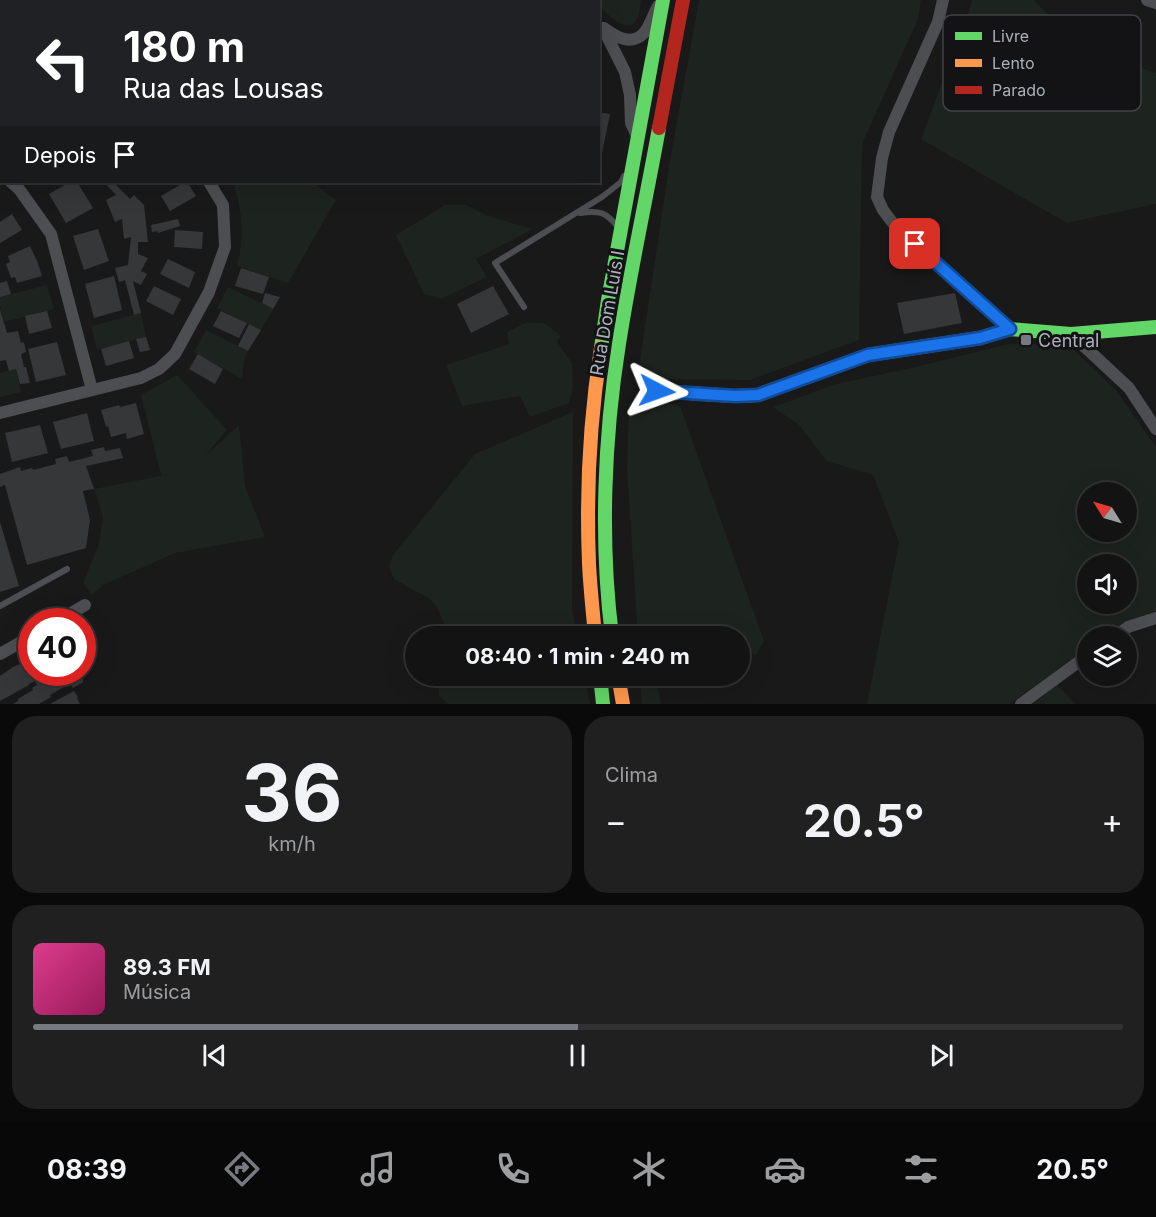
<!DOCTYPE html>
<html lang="pt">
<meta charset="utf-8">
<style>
:root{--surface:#131313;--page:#202021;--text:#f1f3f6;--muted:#9d9ea0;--line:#323233;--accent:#777a81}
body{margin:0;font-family:Inter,sans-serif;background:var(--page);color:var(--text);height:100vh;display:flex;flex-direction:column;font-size:22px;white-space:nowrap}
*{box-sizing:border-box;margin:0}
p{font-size:20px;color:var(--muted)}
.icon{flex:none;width:33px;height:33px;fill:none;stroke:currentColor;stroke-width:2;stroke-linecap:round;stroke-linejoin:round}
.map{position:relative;height:704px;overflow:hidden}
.side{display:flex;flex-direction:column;gap:12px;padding:12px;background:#0a0a0a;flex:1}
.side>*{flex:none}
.top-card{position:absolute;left:0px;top:0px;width:600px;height:183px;box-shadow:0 6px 24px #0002,0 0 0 2px var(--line);background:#202124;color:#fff;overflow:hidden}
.needle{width:39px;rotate:307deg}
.buttons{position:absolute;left:1077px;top:482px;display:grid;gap:12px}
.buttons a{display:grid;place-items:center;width:60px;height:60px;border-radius:50%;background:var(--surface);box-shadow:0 6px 24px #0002,0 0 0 2px var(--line);font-size:30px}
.speed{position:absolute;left:18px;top:608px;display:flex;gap:12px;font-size:30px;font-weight:700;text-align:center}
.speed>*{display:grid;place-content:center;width:78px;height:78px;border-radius:50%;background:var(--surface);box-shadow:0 6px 24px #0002,0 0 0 2px var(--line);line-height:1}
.speed .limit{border:9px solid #d22;background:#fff;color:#111}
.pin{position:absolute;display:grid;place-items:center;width:51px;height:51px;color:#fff;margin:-26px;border-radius:12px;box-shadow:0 3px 9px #0006}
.me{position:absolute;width:66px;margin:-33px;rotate:94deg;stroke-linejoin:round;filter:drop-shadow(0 0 4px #0008)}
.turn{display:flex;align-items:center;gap:21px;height:126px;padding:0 24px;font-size:27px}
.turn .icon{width:78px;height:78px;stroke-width:2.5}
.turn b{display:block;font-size:42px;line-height:51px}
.then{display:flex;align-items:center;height:57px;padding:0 24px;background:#0003;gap:12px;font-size:22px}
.big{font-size:45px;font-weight:700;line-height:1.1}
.side .widget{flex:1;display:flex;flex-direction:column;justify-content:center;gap:9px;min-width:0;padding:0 21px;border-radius:24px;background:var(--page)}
.side .dial{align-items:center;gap:0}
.dial b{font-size:78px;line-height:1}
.song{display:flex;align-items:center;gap:18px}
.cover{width:72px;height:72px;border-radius:9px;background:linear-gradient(135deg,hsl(330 70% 55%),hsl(330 70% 35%))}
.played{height:6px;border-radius:3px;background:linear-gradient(90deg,var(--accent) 50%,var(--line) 50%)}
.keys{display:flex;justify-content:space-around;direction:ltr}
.heat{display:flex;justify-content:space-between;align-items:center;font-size:33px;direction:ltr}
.side .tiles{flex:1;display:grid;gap:12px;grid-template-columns:1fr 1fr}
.widget:last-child{grid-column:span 2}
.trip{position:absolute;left:405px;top:626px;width:345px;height:60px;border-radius:30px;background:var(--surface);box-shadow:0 6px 24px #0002,0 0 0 2px var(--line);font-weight:700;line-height:60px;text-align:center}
.tabs{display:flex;height:96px;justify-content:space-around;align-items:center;background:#080808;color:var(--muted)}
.tabs .icon{width:42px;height:42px}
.tabs .active{color:var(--accent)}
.tabs b{font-size:27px;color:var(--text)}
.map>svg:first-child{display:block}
.green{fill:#1d231e;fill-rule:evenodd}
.building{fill:#363739}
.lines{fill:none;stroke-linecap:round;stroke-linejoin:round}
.lane{stroke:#4d4e52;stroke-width:6}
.street{stroke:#4d4e52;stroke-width:12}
.fast{stroke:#63d668;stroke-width:14}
.slow{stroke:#ff974d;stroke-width:14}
.jam{stroke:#b3261e;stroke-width:14}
.route-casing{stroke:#114b97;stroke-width:15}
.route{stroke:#1a73e8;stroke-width:10}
.poi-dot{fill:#777a81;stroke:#131315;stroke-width:2}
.labels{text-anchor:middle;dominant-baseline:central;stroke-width:6;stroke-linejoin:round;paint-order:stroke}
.street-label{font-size:18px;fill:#aaafb9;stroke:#131315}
.poi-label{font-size:18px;fill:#aaafb9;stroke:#131315;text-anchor:start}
.key{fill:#131315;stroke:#404246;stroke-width:1.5}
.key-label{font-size:16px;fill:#aaafb9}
</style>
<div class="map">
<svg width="1156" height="704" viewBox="0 0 1156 704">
<rect width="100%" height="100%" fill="#191919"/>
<path class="green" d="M592 0H641C640 6 640 14 637 19 627 37 607 13 599 6L598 2 594 1Z
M699 0H921L918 19 862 144 859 340 750 380 637 379 671 154Z
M972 0H1034L1076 45 1156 73V204L1067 223 921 139 971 5Z
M242 182H312L336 200 288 283 237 266C244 239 243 213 234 186Z
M445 205H466L488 216 533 229 476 259 487 277 441 299 424 294 396 235Z
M47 285 54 309 4 322 0 306V297Z
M228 287 273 309 261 330 217 308Z
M141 313 146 337 97 350 91 326Z
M527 322 544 323 561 336 557 342 572 363 573 388 569 403 530 417 520 396 462 406 446 365 509 344 507 332Z
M206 330 248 351 244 361 242 379 194 352Z
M1009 344 1069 345 1116 390 1156 447V611L1126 621 1105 636H1088L1087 648 1010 704H867L899 542 873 475 827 461 799 425 773 407 836 384 911 368ZM1088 492H1126V531H1088ZM1088 564H1126V603H1088Z
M16 369 21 392 0 397V373Z
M177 375 227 430 205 456 239 425 245 486 265 537 175 553 103 585 92 595 83 583 99 544 103 517 94 489 170 474 161 475 141 395Z
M657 399 680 406 764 641 756 655 740 648V636H710L684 625 668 636H638L627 470 629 402Z
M573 412 572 609 577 636H445L447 631 437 607 430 599 394 579 389 567 393 555 475 454Z
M439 675H584L590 704H448L439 696Z
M640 675H655L661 704H642Z
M1057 685 1075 704H1032Z"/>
<path class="building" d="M598 112 610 114 600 163H598Z
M70 182H77L93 208 66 223 49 194Z
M95 182H113L130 199 134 195 144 205 148 242H138V254L148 258 141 271 147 274 141 285 133 281 141 313 134 315 125 280 119 282 115 268 128 265 131 237 124 239 122 219 115 222 106 200 116 195 104 182 98 185Z
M185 182H187L196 196 170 211 161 196Z
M12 214 22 230 0 243V222Z
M178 219 180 226 158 233 157 231 152 232 151 225Z
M98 229 109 261 84 270 73 236Z
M175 230 203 232 202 249 174 247Z
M30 246 37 261 42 276 17 283 15 277 11 278 6 264 10 262 8 256Z
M168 259 195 272 189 288 160 274Z
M241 268 269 277 263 294 235 286Z
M114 276 122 310 94 318 85 284Z
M7 281 11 294 0 297V283Z
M154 286 181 299 173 315 146 301Z
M493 286 509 314 471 333 457 304Z
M265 293 280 297 273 309 262 303Z
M955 293 962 323 904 334 897 303Z
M0 309 7 333 18 331 21 343 24 342 26 352 21 354 24 367H26L30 383 20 384 16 369 9 371 6 360 0 361Z
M47 311 52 328 29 334 25 316Z
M221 311 247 323 239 338 213 326Z
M249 324 261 330 248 351 238 346Z
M146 337 150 350 140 352 136 339Z
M129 341 134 358 106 366 101 349Z
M57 342 66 375 36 382 28 349Z
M198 354 223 369 215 384 189 369Z
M136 403 144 434 127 439 126 433 111 437 108 426 106 427 101 410 119 405 120 407Z
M87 413 94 441 61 449 53 422Z
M40 425 48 453 12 462 5 433Z
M104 447 105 451 120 448 123 458 86 466 94 489 83 491 90 520 86 548 27 565 5 485 0 487V474L20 467 21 471 32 468 33 470 56 464 55 459 67 456 69 462 93 456 91 450Z
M0 522 19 586 0 592Z
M32 659V672H51L39 679 40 681 49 677 51 679 62 672H70L72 675 77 672H82L83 682 73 688 71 683 50 695 51 697 39 704H13L18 701V699L33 690 32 688 37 685 35 681 29 684V685L0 701V676L13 667Z
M74 691 78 697 77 698 80 704H50Z"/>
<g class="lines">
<path class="lane" d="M580 213C599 210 606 212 618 227
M524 307 495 263 602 197 621 182 624 176
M0 606 67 569"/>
<path class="street" d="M10 0 12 2
M573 0 575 2
M943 0 938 22 889 132 882 158 877 197 883 210 892 222 927 256 1010 329
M1147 0 1156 3
M603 28 625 72 630 95 631 123 638 138
M604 28C615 36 631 47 644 33 649 28 654 13 658 6
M0 172 2 173
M11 182 19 189 51 234 92 390
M1071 334 1129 388 1156 429
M0 413 141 378 159 369 175 354 209 292 225 247 223 205 209 182
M58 621 85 605
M1116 636 1128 627 1156 618
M0 654 32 636
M1021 704 1088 655"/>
<path class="fast" d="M601 348 608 300 663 0
M657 391 735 396 758 395 868 355 980 338 1010 329 1071 334 1156 327
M612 636C600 541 604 438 619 344 630 272 646 200 659 128
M600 675 603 704"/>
<path class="slow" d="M595 636C593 612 590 587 589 563 586 491 590 418 601 348
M618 675 623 704"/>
<path class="jam" d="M659 128 683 0"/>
</g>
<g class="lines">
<defs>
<path id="route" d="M657 391 735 396 758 395 868 355 980 338 1010 329 915 244"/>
</defs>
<use href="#route" class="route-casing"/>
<use href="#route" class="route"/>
</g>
<rect class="poi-dot" x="1020" y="334" width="12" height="12" rx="3"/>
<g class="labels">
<g class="street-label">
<text transform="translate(607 313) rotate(-80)">Rua Dom Luís I</text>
</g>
<g class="poi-label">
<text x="1038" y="340">Central</text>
</g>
</g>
<rect x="943" y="15" width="198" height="96" rx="9" class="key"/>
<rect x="955" y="32" width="27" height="8" fill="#63d668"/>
<rect x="955" y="59" width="27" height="8" fill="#ff974d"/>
<rect x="955" y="86" width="27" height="8" fill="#b3261e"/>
<g class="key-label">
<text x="992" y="42">Livre</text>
<text x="992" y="69">Lento</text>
<text x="992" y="96">Parado</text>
</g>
</svg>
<div class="buttons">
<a><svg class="needle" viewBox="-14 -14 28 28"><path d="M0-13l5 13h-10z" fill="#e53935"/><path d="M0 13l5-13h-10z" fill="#9d9ea0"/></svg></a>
<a><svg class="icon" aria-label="sound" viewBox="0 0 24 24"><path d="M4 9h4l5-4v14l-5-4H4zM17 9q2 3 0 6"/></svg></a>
<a><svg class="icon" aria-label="layers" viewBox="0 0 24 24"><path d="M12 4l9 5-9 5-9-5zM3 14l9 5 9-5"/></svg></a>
</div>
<div class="speed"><div class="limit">40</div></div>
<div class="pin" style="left:915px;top:244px;background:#d93025"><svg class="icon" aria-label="arrive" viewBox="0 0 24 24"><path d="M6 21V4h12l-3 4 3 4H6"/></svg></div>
<svg class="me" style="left:657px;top:391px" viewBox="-20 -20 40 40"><path d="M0-17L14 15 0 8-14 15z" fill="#1a73e8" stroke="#fff" stroke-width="4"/></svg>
<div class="trip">08:40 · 1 min · 240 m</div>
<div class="top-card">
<div class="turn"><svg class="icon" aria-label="left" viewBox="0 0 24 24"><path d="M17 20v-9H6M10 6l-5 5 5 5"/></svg><div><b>180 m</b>Rua das Lousas</div></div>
<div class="then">Depois<svg class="icon" aria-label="arrive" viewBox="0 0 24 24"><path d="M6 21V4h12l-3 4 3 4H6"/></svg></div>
</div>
</div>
<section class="side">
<div class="tiles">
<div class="widget dial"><b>36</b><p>km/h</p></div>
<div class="widget"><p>Clima</p>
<div class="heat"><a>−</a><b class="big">20.5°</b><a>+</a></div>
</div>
<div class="widget">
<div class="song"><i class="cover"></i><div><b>89.3 FM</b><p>Música</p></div></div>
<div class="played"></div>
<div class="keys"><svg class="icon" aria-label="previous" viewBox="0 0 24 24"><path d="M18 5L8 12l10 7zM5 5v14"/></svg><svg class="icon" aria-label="pause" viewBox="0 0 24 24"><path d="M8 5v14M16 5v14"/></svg><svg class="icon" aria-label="next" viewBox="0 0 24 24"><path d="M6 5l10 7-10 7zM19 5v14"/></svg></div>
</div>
</div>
</section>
<nav class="tabs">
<b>08:39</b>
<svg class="icon active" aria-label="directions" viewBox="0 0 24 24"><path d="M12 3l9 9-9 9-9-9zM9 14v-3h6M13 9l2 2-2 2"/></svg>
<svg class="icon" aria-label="music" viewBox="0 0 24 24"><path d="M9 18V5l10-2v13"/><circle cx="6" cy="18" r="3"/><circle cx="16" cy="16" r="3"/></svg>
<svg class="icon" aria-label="phone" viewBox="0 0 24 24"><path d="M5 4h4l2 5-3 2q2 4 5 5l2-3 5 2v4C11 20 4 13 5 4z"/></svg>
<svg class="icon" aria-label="climate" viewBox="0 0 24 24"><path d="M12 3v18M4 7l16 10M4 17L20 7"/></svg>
<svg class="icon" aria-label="car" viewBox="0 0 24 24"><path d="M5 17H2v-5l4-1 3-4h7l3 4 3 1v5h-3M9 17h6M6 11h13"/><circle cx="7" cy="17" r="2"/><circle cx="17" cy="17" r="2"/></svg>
<svg class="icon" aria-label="filters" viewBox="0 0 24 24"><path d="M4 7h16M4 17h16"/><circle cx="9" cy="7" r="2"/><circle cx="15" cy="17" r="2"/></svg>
<b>20.5°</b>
</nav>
